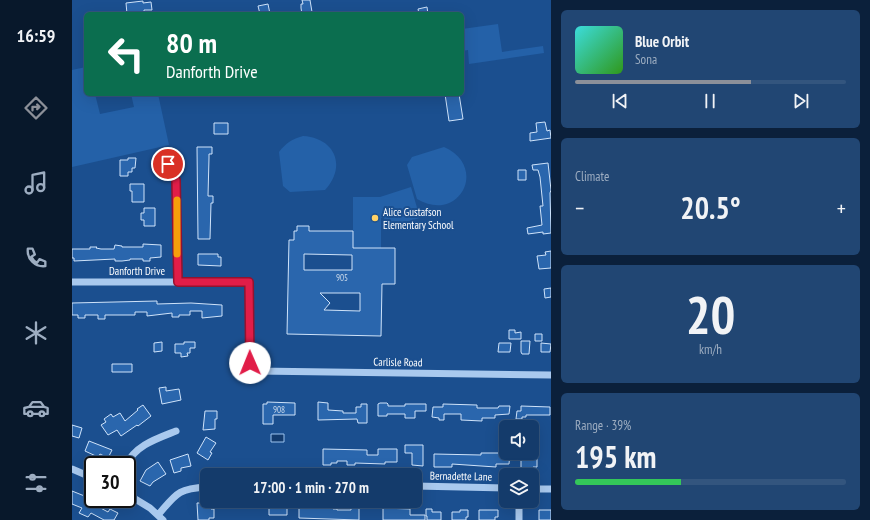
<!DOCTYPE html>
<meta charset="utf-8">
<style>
:root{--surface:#143b6b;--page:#214673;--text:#f1f3f6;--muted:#9dadc1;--line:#33557e;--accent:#8c9099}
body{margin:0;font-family:"PT Sans Narrow",sans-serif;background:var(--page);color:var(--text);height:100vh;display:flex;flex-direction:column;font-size:15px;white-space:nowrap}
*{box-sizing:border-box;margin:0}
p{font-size:13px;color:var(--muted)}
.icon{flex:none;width:22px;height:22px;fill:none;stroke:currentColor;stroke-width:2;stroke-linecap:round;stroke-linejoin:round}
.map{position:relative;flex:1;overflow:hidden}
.details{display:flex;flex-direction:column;gap:10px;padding:10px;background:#0b203b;width:319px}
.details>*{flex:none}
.hud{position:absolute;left:12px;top:12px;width:380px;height:84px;border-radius:6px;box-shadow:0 4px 16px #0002,0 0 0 1px var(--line);background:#0b6e4f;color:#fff;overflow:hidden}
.controls{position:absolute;left:427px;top:420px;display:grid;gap:8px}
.controls a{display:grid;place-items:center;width:40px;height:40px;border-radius:6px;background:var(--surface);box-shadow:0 4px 16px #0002,0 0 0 1px var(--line);font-size:20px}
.speed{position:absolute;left:12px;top:456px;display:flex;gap:8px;font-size:20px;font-weight:700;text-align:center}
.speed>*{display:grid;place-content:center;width:52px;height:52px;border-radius:50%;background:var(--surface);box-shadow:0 4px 16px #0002,0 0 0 1px var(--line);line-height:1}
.speed .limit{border:2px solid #111;border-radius:6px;background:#fff;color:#111}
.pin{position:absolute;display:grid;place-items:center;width:34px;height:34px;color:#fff;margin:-17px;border:2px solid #fff;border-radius:50%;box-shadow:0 1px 4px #0007}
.me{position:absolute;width:44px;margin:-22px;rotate:359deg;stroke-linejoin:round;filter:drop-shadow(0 0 3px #0008)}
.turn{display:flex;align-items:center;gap:14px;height:84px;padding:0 16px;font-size:18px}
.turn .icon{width:52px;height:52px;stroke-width:2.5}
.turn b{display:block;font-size:28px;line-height:34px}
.big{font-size:30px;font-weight:800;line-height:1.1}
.details .widget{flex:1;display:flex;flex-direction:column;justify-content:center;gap:6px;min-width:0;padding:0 14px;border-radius:6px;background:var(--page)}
.details .dial{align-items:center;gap:0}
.dial b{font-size:52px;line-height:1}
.song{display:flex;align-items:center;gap:12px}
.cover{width:48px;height:48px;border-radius:6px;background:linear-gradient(135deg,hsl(180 70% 55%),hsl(110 70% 35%))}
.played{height:4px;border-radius:2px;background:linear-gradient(90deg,var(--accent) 65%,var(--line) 65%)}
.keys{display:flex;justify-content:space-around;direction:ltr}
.heat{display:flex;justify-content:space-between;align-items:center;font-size:22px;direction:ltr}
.charge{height:6px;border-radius:3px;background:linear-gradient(90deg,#34c759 39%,var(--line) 0)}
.trip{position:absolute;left:128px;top:468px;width:222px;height:40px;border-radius:6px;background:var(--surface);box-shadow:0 4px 16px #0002,0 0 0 1px var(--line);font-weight:800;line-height:40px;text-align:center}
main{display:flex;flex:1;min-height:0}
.menu{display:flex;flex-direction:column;width:72px;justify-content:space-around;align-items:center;background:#08182b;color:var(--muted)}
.menu .icon{width:28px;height:28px}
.menu .on{color:var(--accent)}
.menu b{font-size:18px;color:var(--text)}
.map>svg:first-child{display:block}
.green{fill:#2461a8}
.water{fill:#123a6d;stroke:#9cc4f0}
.building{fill:#2a66ad;stroke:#cfe3fa;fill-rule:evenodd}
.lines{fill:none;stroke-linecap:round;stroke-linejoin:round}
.minor{stroke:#a9c9ee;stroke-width:7}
.route-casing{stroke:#92132f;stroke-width:10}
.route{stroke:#e11d48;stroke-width:7}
.slow{stroke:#f59e0b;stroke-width:7}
.poi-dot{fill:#ffd166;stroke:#1b4f8f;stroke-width:1.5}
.labels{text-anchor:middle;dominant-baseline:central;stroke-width:4;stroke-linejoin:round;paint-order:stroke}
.number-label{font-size:9px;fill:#cad9ea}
.poi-label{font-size:11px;fill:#fff;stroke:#1b4f8f;text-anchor:start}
.street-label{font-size:11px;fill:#fff;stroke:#1b4f8f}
</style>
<main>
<nav class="menu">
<b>16:59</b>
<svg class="icon on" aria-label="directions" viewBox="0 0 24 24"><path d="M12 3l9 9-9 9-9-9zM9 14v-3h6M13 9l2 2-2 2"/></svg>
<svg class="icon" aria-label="music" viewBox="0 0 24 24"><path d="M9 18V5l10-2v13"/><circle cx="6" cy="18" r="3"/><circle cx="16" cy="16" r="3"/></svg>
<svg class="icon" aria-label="phone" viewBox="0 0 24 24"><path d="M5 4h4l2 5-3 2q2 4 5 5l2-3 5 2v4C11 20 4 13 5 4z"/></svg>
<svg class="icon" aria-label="climate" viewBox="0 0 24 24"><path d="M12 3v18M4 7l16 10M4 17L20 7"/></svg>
<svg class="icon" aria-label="car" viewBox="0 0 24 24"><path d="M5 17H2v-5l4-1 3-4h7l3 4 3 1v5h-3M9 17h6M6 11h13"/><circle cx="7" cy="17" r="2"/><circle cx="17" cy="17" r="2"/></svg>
<svg class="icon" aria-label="filters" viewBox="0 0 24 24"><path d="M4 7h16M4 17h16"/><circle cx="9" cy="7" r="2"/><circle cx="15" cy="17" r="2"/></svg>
</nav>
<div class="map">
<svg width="479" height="520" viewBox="0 0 479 520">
<rect width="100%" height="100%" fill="#1b4f8f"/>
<path class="green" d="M426 24 430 52 471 46 472 53 397 64 396 50 390 51V29Z
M14 67V94H23L28 114 62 107 59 94H86L97 145 0 167V70Z
M231 136C263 138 275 166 253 190L218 192 211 186 207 152C214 143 220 139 231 136Z
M372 147C417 167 387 224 345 199L335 165 340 157Z
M339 187 348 218 315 227 312 218H309V248H281V197H308Z"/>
<path class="water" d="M199 434H212V442H199Z"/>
<path class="building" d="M230 0H238L240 12 230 14 229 8V4H231Z
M71 1V3L79 2 80 10H72V14H55L54 3Z
M196 4 198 14H188L186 6Z
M355 7 356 14H347L346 9Z
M373 94H387L391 119 377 121Z
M473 122 475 131 478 130 479 138 458 141V133L465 132 464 123Z
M142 123H156V134H142Z
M125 147H140V154H137V158L136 196H141V203H139L138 239H126Z
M56 158H64L63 168H60V172H56V176H48V160H56Z
M476 163 479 190 478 193 479 233 471 234V232L456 234 455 228 470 225 468 206H471L468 177 466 170H461L460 165Z
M446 170H454V180H446Z
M58 184H72V202H60V191H58Z
M72 208H83V226H72V220H69V213H72Z
M225 226H237V231H281V248H323V284H310L309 336 215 334 217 240H222V231H225ZM232 254 280 255V270H232ZM248 293H288V311L252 310 258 303Z
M71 244 89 245V257L78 258V261H71V259H58V260L50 261H43V259L2 261V258H0V249H18V247H25L24 248 29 249H42L43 245 50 246V247H71Z
M479 251V268L467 269 465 256 474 255 473 252Z
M126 254H146V257H149V266L126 265Z
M479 288V297L473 298 472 289Z
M85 301V304L119 303 150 305V316L130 318V311H118V315H107V317H100V313L75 316V312H63V315H33V319H26V315H13V318H6V315H0V303Z
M437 330H443V333L449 332V339H437Z
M463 334H470V341H463Z
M449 341H458L457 354H450L449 352Z
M90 342V351L82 352V343Z
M112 342H123V348H118V353H115L116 356 109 357V353H103V344H112Z
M427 343H439L438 352H426Z
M469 343 479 344 478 352H469Z
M40 364H60V372H40Z
M94 387V391L107 389 109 400 90 404 87 388Z
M195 402 223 403V415H201V424H191V404H195Z
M246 402 256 403V410L271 411V413H284V407H289V404H295V423H286L285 419 246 420Z
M308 403H315L316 404V406H333V404H354V411H343V418H333V414H315V416H306V404Z
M371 404 405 405V408H426L427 406H438L437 414 423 415V418H410V421L389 420V414H372V420H367V418L360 417 361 407H371Z
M71 405 79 416 66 426 65 425 49 436 45 430 36 435 29 425 34 422 32 419 39 414 41 417 48 413 53 421 66 410 65 409Z
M449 406 478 407V415H454V417H450V419H444L445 411H449Z
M133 411H145V419H143V429L131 430Z
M0 425 10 428 7 438 0 436Z
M134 437 144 443 138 452 140 453 136 460 125 453Z
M17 441 40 450 36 458 28 454 26 457 13 451Z
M333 445H351V466L340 465V453H333Z
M251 449 295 450V455H306V449H325V462H313V464L283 463V465H275V461H265V463H259V465H251Z
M409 453H438L437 464H424V467L380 464V467H362V454L409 455Z
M116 454 119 466 109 468V471L102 473 98 460Z
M449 455H465V467H461V469H458V470H449Z
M86 462 94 474 81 482 78 486 68 481 74 470Z
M0 491 25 501 23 505 36 512 38 509 46 513 42 520H32L19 513 16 517 7 513 10 508 0 504Z
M125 503H139V509H142V518H137V520H126Z
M215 505V515H197V508Z
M231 507H261V509H265V510H279V508H287V520L227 518V508H231Z
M311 508 338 509V515H353V520H311Z
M354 509H360V512H369V520H355V516H354Z
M388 510H396V517H394V520H380V512H388Z
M407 510H426V517H423V520H407Z
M467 510H479V520H467Z"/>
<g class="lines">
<path class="minor" d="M96 164 104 180 106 282
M0 282H177L178 363 180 369 185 371 479 375
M54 465C64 445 84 439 104 431
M0 469 21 478
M343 486 434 488
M460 489H479
M55 494 78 508 91 520
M86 515C105 493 105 489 135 487
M447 520V501"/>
</g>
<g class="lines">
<defs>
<path id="route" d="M96 164 104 180 106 282H177L178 363"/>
</defs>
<use href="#route" class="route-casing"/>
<use href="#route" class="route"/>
<path class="slow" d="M105 200V254"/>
</g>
<circle class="poi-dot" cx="303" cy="218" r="4"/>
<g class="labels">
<g class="number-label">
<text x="270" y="277">905</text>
<text x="207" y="409">908</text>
</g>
<g class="poi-label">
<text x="311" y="212">Alice Gustafson<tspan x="311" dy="13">Elementary School</tspan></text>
</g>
<g class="street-label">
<text x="65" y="271">Danforth Drive</text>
<text transform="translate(326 362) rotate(1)">Carlisle Road</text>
<text transform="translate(389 476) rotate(1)">Bernadette Lane</text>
</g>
</g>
</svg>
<div class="controls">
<a><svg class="icon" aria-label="sound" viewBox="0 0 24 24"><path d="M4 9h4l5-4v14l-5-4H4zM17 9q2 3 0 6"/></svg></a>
<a><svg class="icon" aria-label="layers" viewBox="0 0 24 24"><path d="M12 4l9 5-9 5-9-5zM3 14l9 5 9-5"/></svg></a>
</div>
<div class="speed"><div class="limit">30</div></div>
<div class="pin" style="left:96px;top:164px;background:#d93025"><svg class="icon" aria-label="arrive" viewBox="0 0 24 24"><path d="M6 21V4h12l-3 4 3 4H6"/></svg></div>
<svg class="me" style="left:178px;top:363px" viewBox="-20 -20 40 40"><circle r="19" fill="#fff"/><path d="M0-13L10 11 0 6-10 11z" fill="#e11d48"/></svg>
<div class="trip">17:00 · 1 min · 270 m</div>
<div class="hud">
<div class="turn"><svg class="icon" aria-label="left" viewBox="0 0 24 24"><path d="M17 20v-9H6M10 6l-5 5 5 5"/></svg><div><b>80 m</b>Danforth Drive</div></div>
</div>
</div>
<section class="details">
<div class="widget">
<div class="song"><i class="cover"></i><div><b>Blue Orbit</b><p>Sona</p></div></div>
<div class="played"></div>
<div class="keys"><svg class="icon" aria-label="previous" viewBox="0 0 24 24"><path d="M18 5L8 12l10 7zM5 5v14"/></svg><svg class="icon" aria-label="pause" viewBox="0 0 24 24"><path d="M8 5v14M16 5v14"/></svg><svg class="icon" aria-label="next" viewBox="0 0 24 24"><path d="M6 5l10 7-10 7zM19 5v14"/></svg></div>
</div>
<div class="widget"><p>Climate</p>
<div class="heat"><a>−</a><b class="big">20.5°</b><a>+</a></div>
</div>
<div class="widget dial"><b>20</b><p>km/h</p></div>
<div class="widget"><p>Range · 39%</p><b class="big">195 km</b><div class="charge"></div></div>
</section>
</main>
